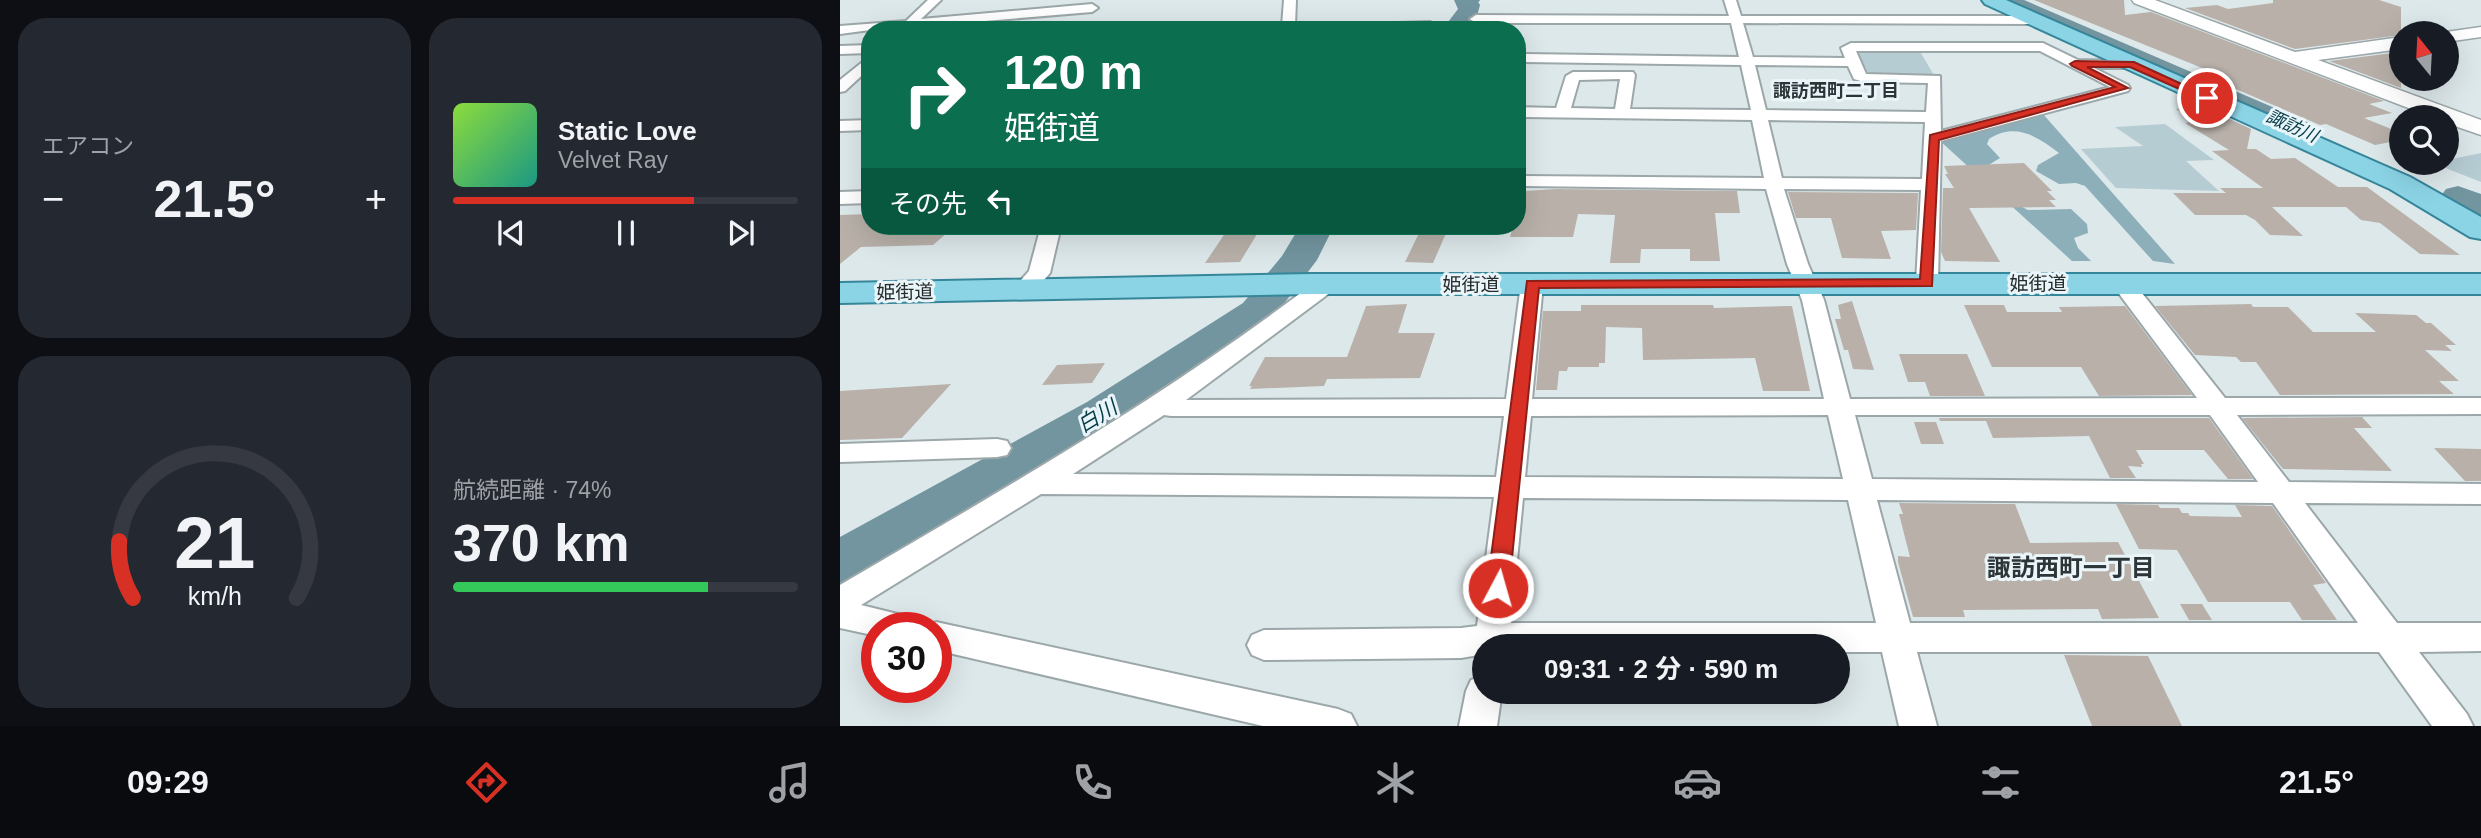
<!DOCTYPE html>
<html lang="ja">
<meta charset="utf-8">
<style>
:root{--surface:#171b24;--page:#242831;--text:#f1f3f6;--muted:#9ea1a6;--line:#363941;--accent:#d93025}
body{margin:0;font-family:Helvetica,"Noto Sans JP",sans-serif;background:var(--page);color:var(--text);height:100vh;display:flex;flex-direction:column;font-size:26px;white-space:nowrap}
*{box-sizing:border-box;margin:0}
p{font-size:23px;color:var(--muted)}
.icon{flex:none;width:38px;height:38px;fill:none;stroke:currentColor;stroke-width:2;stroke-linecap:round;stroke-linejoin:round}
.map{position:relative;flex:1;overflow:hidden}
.details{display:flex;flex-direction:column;gap:18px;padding:18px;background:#0d0f14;width:840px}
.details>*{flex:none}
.hud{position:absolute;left:21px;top:21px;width:665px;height:214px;border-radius:28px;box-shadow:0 7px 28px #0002;background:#0b6e4f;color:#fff;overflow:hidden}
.needle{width:46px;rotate:342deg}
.buttons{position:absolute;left:1549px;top:21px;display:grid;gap:14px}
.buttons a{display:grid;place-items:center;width:70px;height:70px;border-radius:50%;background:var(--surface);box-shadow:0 7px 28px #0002;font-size:35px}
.speed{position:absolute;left:21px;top:612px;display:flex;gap:14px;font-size:35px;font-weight:700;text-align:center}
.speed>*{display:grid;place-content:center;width:91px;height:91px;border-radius:50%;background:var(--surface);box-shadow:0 7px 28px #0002;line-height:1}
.speed .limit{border:10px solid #d22;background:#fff;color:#111}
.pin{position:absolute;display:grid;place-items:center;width:60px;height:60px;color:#fff;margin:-30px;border:4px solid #fff;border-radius:50%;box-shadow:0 2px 7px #0007}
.me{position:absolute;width:77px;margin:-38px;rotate:6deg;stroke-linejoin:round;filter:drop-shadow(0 0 5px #0008)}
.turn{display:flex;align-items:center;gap:24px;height:147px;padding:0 28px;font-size:32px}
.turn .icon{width:91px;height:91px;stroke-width:2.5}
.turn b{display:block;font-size:49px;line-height:60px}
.then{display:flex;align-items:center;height:66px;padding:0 28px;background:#0003;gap:14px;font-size:26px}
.big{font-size:52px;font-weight:700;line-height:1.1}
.details .tile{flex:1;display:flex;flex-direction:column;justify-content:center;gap:10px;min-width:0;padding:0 24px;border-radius:28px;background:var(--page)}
.details .dial{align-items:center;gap:0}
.dial svg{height:182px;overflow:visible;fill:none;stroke:var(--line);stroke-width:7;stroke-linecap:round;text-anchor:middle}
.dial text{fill:var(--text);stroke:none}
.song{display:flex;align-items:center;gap:21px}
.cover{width:84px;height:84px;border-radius:10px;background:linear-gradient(135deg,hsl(90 70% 55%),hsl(170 70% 35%))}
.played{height:7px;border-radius:4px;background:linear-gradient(90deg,var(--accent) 70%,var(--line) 70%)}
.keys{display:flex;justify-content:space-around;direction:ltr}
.heat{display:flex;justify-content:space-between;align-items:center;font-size:38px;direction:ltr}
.charge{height:10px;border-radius:5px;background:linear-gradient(90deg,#34c759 74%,var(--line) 0)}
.details .tiles{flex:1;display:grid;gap:18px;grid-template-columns:repeat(2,1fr)}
.trip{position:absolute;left:632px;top:634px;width:378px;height:70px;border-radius:35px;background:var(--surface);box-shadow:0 7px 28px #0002;font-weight:700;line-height:70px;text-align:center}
.dock{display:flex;height:112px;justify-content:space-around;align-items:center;background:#090b0e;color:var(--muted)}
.dock .icon{width:49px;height:49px}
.dock .current{color:var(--accent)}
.dock b{font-size:32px;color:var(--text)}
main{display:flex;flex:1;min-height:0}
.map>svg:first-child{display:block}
.green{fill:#b6ccd3}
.forest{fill:#8cafb9}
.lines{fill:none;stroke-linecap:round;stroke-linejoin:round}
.stream{stroke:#72959f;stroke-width:3.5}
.river{fill:#72959f;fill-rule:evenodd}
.building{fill:#b8b0a9}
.street-casing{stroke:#9ca7aa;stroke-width:4}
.secondary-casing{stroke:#9ca7aa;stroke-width:3}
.primary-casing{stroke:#36869a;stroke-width:4}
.street{fill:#fff;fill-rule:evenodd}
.secondary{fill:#fff;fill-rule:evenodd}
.primary{fill:#8bd4e6;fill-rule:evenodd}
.route{fill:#d93025;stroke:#8d1f18;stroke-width:2}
.labels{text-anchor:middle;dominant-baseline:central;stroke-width:6;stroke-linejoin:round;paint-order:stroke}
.far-neighbourhood-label{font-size:18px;font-weight:bold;fill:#2d3538;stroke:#eaf5f9}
.far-water-label{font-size:18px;font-style:italic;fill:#073e4a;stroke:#eaf5f9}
.street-label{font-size:19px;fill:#262b2c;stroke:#eaf5f9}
.water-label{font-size:21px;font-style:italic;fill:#073e4a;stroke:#eaf5f9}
.near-neighbourhood-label{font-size:24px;font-weight:bold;fill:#2d3538;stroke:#eaf5f9}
</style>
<main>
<section class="details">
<div class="tiles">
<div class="tile"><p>エアコン</p>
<div class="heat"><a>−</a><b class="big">21.5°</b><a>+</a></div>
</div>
<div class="tile">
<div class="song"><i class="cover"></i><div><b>Static Love</b><p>Velvet Ray</p></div></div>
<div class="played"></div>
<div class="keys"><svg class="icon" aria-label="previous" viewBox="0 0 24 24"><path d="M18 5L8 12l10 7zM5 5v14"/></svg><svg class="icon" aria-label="pause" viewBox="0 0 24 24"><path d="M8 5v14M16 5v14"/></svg><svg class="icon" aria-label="next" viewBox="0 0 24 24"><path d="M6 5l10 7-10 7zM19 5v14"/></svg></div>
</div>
<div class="tile dial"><svg viewBox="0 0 100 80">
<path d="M14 69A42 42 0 1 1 86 69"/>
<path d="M14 69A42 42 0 0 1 8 44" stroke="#d93025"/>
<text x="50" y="56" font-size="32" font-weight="700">21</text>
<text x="50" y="72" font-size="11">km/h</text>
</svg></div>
<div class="tile"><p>航続距離 · 74%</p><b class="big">370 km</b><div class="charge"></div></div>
</div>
</section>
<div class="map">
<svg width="1641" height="726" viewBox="0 0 1641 726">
<rect width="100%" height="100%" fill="#dde8eb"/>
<path class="green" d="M1078 48 1095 77 1023 74 1011 49Z
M1325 124 1374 160 1346 161 1379 191 1276 188 1241 149 1303 146 1275 127Z
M1641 153V182L1603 167 1587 164 1606 163 1607 160Z"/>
<path class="forest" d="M1203 114 1335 264 1313 261 1245 186 1236 183 1219 184 1196 171 1198 165 1219 153C1197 136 1175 122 1149 139L1147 144 1160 158 1147 166 1178 205 1188 210 1231 209 1247 224 1248 233 1234 238 1238 248 1251 261H1232L1099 140Z"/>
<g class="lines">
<path class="stream" d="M630 5 638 0"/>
<path class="river" d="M614 0H637L640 5 637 16 626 30H602L618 9Z
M1157 0H1184L1467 122 1471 128 1467 134 1457 137 1447 134 1160 4Z
M1618 186 1641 194V217L1606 203 1601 196 1606 189Z
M460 226H494L477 260 431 321 281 424 20 579 0 585V537L247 402 403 303 442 256Z"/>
</g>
<path class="building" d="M1194 0H1284L1285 15 1311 12 1544 101 1529 104 1552 113 1524 118 1561 133V140L1535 145 1486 124 1480 125 1377 81V74Z
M1433 0H1539L1561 7V35L1455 49 1345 8 1377 5 1388 9 1433 3Z
M1561 52V88L1489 61Z
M1364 107 1411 129 1407 149H1416L1431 159 1455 158 1498 187H1527L1620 255 1580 254 1540 223 1521 220 1506 207H1432L1463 236 1430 235 1415 220 1406 215H1355L1333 193H1386L1380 188H1423L1372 151 1389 150 1345 123 1355 121 1336 109Z
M1184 163 1212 191H1207L1216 200H1209L1216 207 1129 208 1160 262 1105 261 1101 252 1103 188H1114L1105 174H1108L1104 166Z
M715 189 897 191 900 213H875L880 261H850V249H801L800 263H770L775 215 738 214 733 237H670L673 226H677V208L682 191Z
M948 192 1078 193 1076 230 1041 231 1051 259 1002 258 991 218H956Z
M30 214V226H115L93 245 21 247 0 264V215Z
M390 226H422L400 262 365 263Z
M580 231H607L593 263 565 262Z
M1012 301 1034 370 1013 369 1008 350H1004L995 319H1001L998 305Z
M567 304 558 333H595L580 378 487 379 484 386 410 389 412 386H409L425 357H507L526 306Z
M1411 304 1413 307H1448L1473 332H1536L1515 313 1576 315 1586 323H1591L1616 345H1605L1612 351 1585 350 1619 381H1599L1614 394 1440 395 1416 362H1401L1396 357 1355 355 1315 306Z
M741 305H873L874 308 952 306 970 391H923L915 358 803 360 802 328 766 327 765 363H759V367H728L727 371H719L717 390H696L703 311H741Z
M1124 305H1164L1167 312H1222L1219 307 1285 306 1352 395 1259 396 1241 367H1152Z
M1059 354H1127L1145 396H1090L1085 382H1068Z
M265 363 252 383 202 385 217 365Z
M111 384 62 438 0 440V391Z
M1522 417 1532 428H1514L1552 471 1443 469 1402 418Z
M1099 418H1369L1413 479H1388L1364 450H1296L1304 464H1301L1302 467 1288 466 1296 478H1270L1249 436 1153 438 1146 421H1100Z
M1074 422H1096L1104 444H1081Z
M1594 448 1641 449V481H1625Z
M1059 503 1175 504 1190 543 1278 542 1319 618 1262 619 1258 609 1123 610 1125 617H1073L1058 562V556L1070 557 1059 514H1063Z
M1276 504 1318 505 1320 508H1339L1342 513H1348L1350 516 1402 517 1395 505 1432 506 1486 583 1473 585 1497 620H1462L1450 602H1368L1337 550 1299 549Z
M1340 604H1362L1372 620H1349Z
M1224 655 1308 656 1342 726H1252Z"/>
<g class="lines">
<defs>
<path id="street" d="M88 0H101L81 19 252 4 258 8 252 12 73 27 70 30H30L0 34V26L66 21Z
M444 0H456L455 26 590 22 596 26 589 30H420L426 26H442Z
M884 0H896L901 16H1196L1202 20 1196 24 903 23 913 57 1005 58 1001 48 1011 43H1203L1238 60 1296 61V67L1291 68H1254L1288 85 1290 88 1288 91 1101 141 1098 283 1095 288H1079L1076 283 1081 190 944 189 968 264 984 300 1010 399 1357 398 1271 283 1274 278H1290L1385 398H1641V414L1397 415 1449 482 1641 484V504L1465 503 1557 623H1641V651L1579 652 1627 714 1633 726H1592L1539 652H1077L1097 726H1059L1042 652H998V646H644V658L639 655 621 658 424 660 412 655 407 645 412 635 424 630 621 628 637 626 654 497 201 494 21 605 74 618 79 628H37V636L0 628V585C164 489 328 395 479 279H495L498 284 495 289 346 400 666 399 681 284 684 279H700L703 284 692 399H984L962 300 947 264 926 189 677 186V176L924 178 912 120 677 117V107L716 108 726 76 733 72H793L795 75 790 109 911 110 901 65 677 62V54L899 57 891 23H636L630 19 636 15 889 16ZM1016 51H1200L1270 87 1101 131 1100 76 1026 74ZM915 65 1008 66 1014 79 1024 82 1088 83 1086 112 926 110ZM780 79 775 109 731 108 739 80ZM928 120 1085 122 1082 179 942 178ZM324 415 331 416H664L656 477 233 474ZM988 415 1003 479 685 477 691 416ZM1015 415H1370L1418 482 1032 479ZM683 498 1008 500 1036 623H671ZM1037 500 1433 503 1518 623H1070Z
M30 45V53L0 54V46Z
M30 56V68L5 91 0 92V80Z
M30 120V130L0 131V121Z
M30 191V203L0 204V192Z
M201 226H221L210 273 192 294H176L173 289 189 271Z
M157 439 167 441 171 448 167 455 157 457 0 462V444Z
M96 622 498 709 511 714 517 726H423L96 650V628H83Z
M644 675V691H662L657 726H619L626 691 631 680Z"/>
<path id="secondary" d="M1292 0H1315L1455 52 1561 37V49L1478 60 1641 120V135L1606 123V117H1592L1294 3Z
M1641 27V37L1606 42V33H1599Z"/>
<path id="primary" d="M1142 0H1166L1570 177 1641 217V239L1630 237 1550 189 1145 4Z
M472 274H1641V294H472L0 303V283Z"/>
</defs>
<use href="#street" class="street-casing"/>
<use href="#secondary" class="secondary-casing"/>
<use href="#primary" class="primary-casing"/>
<use href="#street" class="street"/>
<use href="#secondary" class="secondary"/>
<use href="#primary" class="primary"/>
</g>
<path class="route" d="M1235 61 1294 62 1372 98 1364 100 1290 67H1247L1288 88 1099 140 1092 286 699 288 669 588 665 594 658 596 651 594 647 588 687 281 1080 279 1090 135 1275 87 1232 66 1230 64Z"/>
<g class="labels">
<g class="far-neighbourhood-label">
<text x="996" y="91">諏訪西町二丁目</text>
</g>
<g class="far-water-label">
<text transform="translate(1452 126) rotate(24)">諏訪川</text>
</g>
<g class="street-label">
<text x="1198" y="283">姫街道</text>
<text x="631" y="284">姫街道</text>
<text transform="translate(65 292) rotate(-1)">姫街道</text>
</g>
<g class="water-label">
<text transform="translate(257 416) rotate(-31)">白川</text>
</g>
<g class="near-neighbourhood-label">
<text x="1231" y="567">諏訪西町一丁目</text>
</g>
</g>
</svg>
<div class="buttons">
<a><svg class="needle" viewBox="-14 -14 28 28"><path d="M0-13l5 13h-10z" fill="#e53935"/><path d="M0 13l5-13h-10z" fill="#9ea1a6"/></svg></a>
<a><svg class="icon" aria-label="search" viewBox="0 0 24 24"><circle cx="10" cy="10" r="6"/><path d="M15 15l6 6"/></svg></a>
</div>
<div class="speed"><div class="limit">30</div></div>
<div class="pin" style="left:1367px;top:98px;background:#d93025"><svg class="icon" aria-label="arrive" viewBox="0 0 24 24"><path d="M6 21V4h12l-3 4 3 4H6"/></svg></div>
<svg class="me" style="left:658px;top:588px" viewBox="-20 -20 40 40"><circle r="17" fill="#d93025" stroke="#fff" stroke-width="3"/><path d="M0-11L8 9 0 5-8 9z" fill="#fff"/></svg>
<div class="trip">09:31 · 2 分 · 590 m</div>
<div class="hud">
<div class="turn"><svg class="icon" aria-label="right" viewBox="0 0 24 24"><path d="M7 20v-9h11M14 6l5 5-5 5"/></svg><div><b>120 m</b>姫街道</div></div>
<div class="then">その先<svg class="icon" aria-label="left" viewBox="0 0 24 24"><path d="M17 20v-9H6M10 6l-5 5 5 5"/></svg></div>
</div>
</div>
</main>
<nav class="dock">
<b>09:29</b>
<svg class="icon current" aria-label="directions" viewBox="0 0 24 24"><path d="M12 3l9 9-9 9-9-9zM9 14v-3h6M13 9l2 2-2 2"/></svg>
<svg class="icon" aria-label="music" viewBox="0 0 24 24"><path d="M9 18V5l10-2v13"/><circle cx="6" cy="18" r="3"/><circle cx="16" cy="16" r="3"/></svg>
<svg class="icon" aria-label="phone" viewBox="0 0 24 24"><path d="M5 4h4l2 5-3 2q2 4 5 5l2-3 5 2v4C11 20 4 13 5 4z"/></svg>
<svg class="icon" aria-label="climate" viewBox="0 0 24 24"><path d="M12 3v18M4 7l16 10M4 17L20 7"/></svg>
<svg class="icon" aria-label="car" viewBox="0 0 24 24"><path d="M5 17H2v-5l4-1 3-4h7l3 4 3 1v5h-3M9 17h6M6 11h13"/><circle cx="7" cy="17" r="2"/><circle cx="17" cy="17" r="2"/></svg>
<svg class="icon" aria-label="filters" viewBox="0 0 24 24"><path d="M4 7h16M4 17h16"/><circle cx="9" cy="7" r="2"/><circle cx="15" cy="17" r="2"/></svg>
<b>21.5°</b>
</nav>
